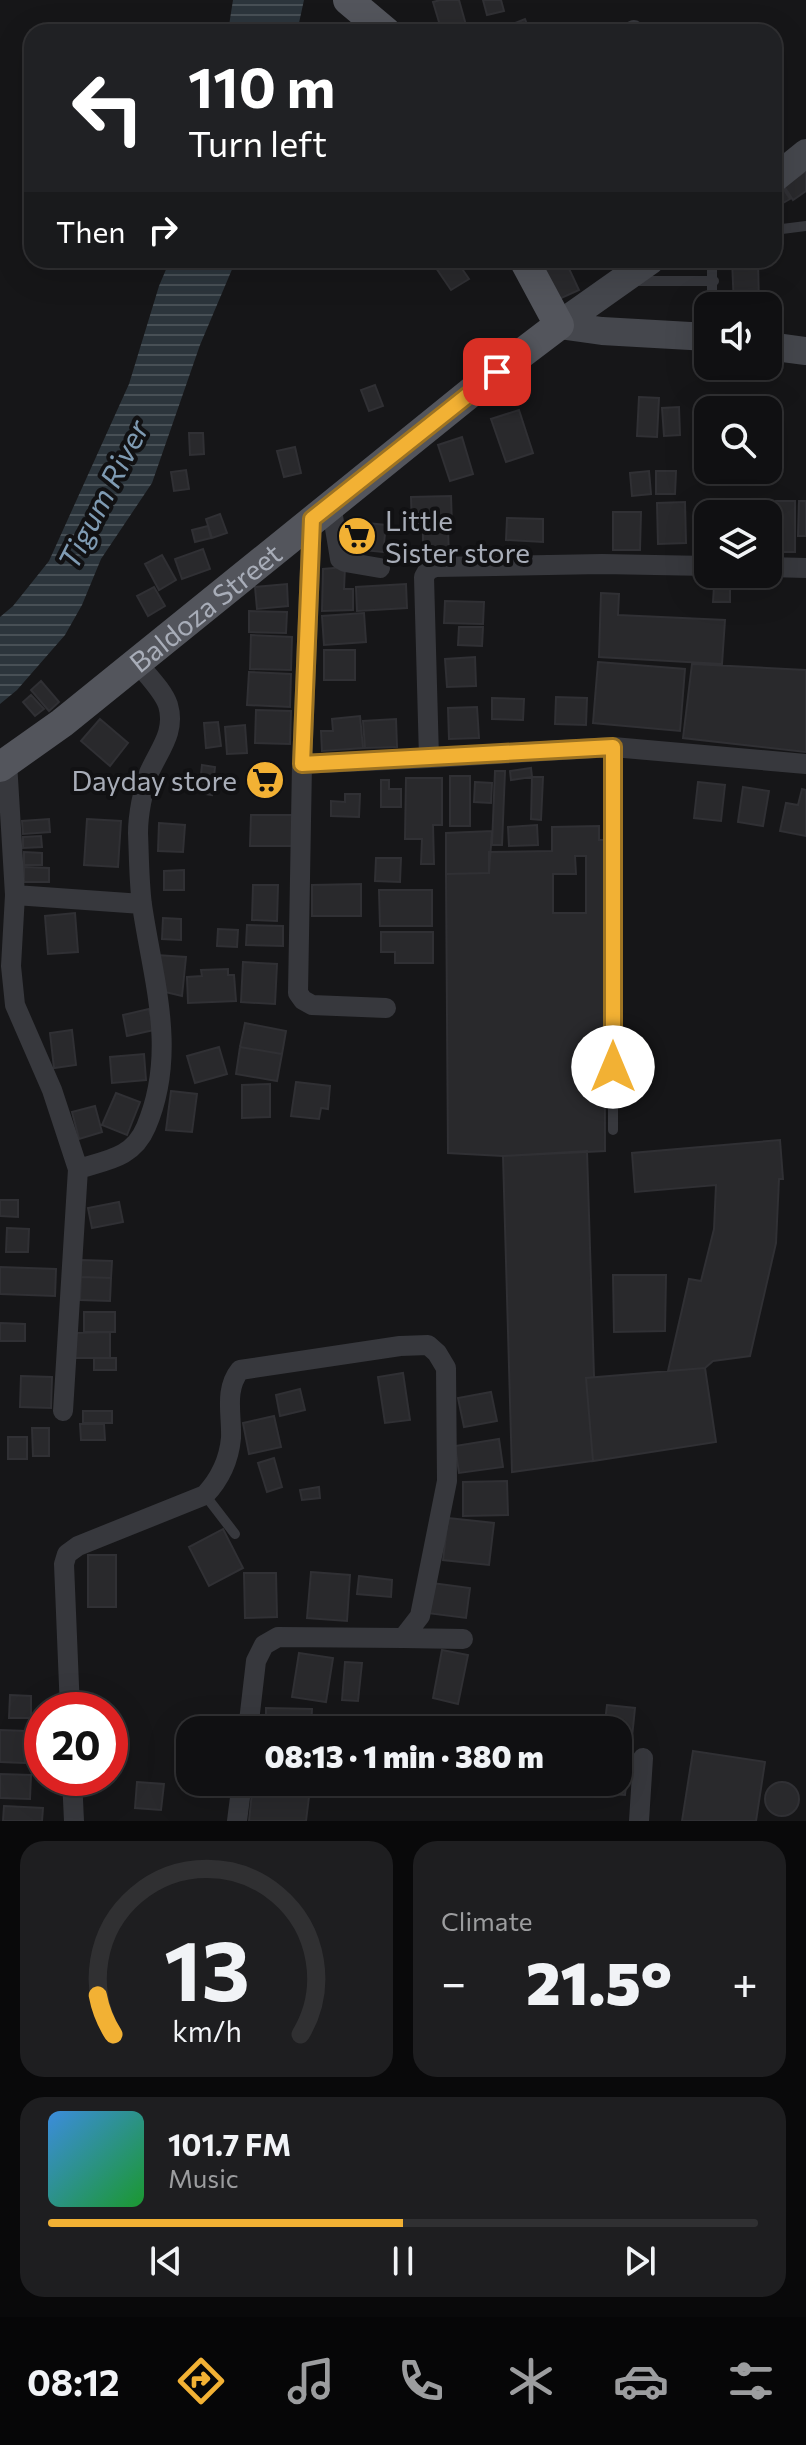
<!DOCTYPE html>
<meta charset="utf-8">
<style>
:root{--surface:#101012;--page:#1e1e20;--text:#f1f3f6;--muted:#9c9d9f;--line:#303032;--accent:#f2b134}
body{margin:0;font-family:Commissioner,sans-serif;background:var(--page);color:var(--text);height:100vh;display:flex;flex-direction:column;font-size:30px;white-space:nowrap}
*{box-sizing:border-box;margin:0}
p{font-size:26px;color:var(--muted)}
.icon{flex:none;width:44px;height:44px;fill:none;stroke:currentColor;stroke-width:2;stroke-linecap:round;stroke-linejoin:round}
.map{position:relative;height:1821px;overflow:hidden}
.side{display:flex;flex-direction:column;gap:20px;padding:20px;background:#09090a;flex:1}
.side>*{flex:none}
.guide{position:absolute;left:24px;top:24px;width:758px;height:244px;border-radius:24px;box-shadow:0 8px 32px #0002,0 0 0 2px var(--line);background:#202124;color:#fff;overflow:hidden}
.tools{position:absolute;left:694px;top:292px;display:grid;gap:16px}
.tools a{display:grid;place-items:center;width:88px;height:88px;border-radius:16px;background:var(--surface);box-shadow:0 8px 32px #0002,0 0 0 2px var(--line);font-size:40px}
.speed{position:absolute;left:24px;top:1692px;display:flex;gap:16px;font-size:40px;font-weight:700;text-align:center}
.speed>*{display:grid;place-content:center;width:104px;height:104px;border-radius:50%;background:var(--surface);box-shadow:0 8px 32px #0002,0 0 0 2px var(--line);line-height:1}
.speed .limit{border:12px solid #d22;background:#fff;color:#111}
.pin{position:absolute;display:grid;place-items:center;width:68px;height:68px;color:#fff;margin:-34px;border-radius:16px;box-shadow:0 4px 12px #0006}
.me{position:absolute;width:88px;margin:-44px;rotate:0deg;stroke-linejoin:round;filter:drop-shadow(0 0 6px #0008)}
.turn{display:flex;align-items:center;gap:28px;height:168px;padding:0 32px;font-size:36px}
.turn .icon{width:104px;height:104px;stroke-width:2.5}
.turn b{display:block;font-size:56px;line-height:68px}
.then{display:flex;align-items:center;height:76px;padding:0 32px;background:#0003;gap:16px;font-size:30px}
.big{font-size:60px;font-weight:800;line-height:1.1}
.side .widget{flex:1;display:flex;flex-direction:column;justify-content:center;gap:12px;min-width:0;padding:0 28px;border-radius:24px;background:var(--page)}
.side .dial{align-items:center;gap:0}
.dial svg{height:208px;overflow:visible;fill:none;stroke:var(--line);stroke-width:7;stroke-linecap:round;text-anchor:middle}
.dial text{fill:var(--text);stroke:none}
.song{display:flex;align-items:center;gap:24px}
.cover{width:96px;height:96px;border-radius:12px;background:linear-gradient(135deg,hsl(210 70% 55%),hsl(130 70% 35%))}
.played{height:8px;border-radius:4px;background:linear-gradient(90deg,var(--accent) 50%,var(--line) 50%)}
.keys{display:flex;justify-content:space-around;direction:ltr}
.heat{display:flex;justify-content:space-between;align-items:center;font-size:44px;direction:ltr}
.side .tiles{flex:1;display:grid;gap:20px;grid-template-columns:1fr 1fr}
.widget:last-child{grid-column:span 2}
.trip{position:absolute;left:176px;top:1716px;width:456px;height:80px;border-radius:24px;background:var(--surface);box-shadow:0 8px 32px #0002,0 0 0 2px var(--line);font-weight:800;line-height:80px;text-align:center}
.dock{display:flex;height:128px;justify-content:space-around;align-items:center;background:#060607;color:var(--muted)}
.dock .icon{width:56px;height:56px}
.dock .selected{color:var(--accent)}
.dock b{font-size:36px;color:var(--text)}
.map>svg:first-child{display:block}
.water{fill:url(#water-rules)}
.building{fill:#29292c;stroke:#303034;stroke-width:2;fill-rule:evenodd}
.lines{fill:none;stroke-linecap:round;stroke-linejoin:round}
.lane{stroke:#37383d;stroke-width:10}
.street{stroke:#37383d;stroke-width:20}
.secondary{stroke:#45474d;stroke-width:28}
.primary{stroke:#53555c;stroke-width:30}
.route-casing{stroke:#9d7322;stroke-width:20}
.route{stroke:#f2b134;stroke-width:14}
.labels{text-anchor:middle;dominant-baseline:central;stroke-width:8;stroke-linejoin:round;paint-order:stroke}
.poi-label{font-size:28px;fill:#a8adb8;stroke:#111113;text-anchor:start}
.street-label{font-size:28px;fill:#a8adb8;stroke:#111113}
.water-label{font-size:30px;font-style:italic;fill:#7f9bb3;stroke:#111113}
</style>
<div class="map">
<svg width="806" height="1821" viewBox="0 0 806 1821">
<defs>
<pattern id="water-rules" width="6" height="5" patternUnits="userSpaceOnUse" patternTransform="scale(2)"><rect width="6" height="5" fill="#2c353c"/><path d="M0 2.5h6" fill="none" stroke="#485056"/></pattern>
</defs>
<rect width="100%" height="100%" fill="#161618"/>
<path class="water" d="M233 0H304L297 32H228Z
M170 260H236L200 345 152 483 101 559 82 605 65 635 17 690 0 704V617L13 606 49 561 129 384 159 286Z"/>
<path class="building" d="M440 0H459L466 25 442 32 433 2Z
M483 0H501L504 11 487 15Z
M525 19 530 32H504L503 28Z
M806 171V191L793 200 784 186Z
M781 185 790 199 774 208V189Z
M442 260H456L469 279 451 290 434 265Z
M554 260H565L579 290 557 300 541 266Z
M732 260H758L759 306H734Z
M375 385 383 406 369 411 361 390Z
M639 397 659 398 657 437 637 436Z
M679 407 680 435 664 436 662 408Z
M519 410 533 453 506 462 491 419Z
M702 413 708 414V445H698Z
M189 433H203L204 454 190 455Z
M462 437 473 474 450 481 438 445Z
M295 447 301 473 284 477 277 451Z
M186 470 189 489 174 491 171 472Z
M649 471 651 494 632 496 630 473Z
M656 471H676L675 494H656Z
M451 496 452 526 412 527 411 497Z
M776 501H795V552H776Z
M799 501H806V536H798Z
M685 502 686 543 658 544 657 503Z
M613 512H641L640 550H613Z
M220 514 227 533 212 538 206 519Z
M507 518 543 519V542L506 540Z
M346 521 386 525 383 552 343 548Z
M208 526 211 538 195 542 192 530Z
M448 528 449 557 423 558V529Z
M203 549 210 569 182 579 175 559Z
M162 555 176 580 159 590 145 564Z
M345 567 344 589H353V610L322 611 323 569Z
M287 584 288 606 257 609 255 587Z
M406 584 407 608 357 611 356 587Z
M714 586H730V602H713Z
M154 587 165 606 148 616 137 596Z
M601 593 619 594 618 615 725 620 722 664 599 657Z
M445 601 484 602 483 624 444 623Z
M249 611 287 612 286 633 249 632Z
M364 613 366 642 324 645 322 616Z
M459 627H483L482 646 458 645Z
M251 635 292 637 291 670 250 669Z
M324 650H355V680H324Z
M475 657 476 686 447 687 445 659Z
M598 662 685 669 680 731 593 723Z
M692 664 806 670V752L683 738Z
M249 672 291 674 290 707 247 705Z
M41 681 59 702 49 711 31 690Z
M31 695 44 709 35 716 23 702Z
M556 697 587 698 586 725 555 724Z
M492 698 524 699 523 720 492 719Z
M477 707 479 738 449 739 448 708Z
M256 710 291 711 290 744 255 743Z
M360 716 363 748 322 751 321 731H333L332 719Z
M100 719 128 743 110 766 81 741Z
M396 719 397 747 365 748 363 721Z
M218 722 221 746 206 748 204 723Z
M245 725 247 753 227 754 225 727Z
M202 765 215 767 212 795 199 793Z
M531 768 532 777 511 780 510 771Z
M495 771H505L502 845H492Z
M450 776H470V826H450Z
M532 777H543L541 820 531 819Z
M406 778H442V825H433L434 864H421L422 839H405Z
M381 780H389V789H401V807H381Z
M475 782 492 783 491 803 474 802Z
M698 782 725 785 721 821 694 818Z
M743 787 769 791 763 826 738 822Z
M802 789 806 790V836L780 831 786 803 798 805Z
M345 794H360L359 817 331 816V801L345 802Z
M251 815H292V846H250Z
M49 819 50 832 23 834 22 821Z
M87 819 121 821 118 867 84 865Z
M159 823 185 825 183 852 158 851Z
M537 825 538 845 509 846 508 827Z
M599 826V840H604L605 1151 503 1156 448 1153 446 874 489 873V852L552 851V827ZM575 856H586V913H553V874H576Z
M492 831 489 873 446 874V833Z
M41 836 42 847 23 848V837Z
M24 852 42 853V865H24Z
M376 858H401L400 882 375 881Z
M24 867 49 868V882H24Z
M184 870V890H164V871Z
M361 884V916H312V885Z
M253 885H278L277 921 252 920Z
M379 890H432V926H380Z
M75 913 78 952 48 954 45 916Z
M163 918 181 919V940L162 939Z
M247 925 283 926V946L246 945Z
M218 929 238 930 237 947 217 946Z
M381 932H433V963H395V952H381Z
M156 955 186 957 182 996 165 992Z
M243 962 277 964 275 1004 241 1002Z
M228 969V975H234L236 1001 188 1003 187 977 202 976 201 970Z
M149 1009 154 1030 127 1036 123 1015Z
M245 1023 286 1031 282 1054 240 1047Z
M72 1030 76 1065 54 1068 50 1033Z
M219 1047 227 1074 195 1083 187 1056Z
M240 1047 282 1054 277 1081 236 1074Z
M144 1054 146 1080 112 1083 110 1057Z
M296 1082 330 1086 328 1109 321 1108 319 1119 291 1116Z
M270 1084V1117L242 1118V1085Z
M171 1091 197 1094 192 1132 166 1130Z
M116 1093 140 1102 127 1135 102 1125Z
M95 1106 102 1132 79 1139 72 1112Z
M780 1140 783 1179H779L776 1243 750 1356 713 1361 705 1368 668 1371 689 1279 701 1281 714 1229 716 1185 635 1192 632 1153Z
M587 1151 594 1377 586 1378 593 1461 512 1472 503 1156Z
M0 1200H18V1217L0 1216Z
M119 1202 123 1222 92 1228 88 1208Z
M7 1228 29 1229 28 1252H6Z
M81 1260 112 1261 111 1278 81 1277Z
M0 1267 56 1269 55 1296 0 1294Z
M613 1275H666L665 1331 614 1332Z
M81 1277 111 1278 110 1301 80 1300Z
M84 1312H115V1332H84Z
M0 1323 25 1324V1341H0Z
M110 1332V1358H72V1333Z
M94 1358H116V1370H94Z
M705 1368 716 1442 593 1461 586 1378Z
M403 1373 410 1420 385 1423 378 1377Z
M21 1376 52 1377 51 1408 20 1407Z
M300 1389 305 1410 280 1416 276 1395Z
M491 1392 497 1421 464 1427 458 1398Z
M83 1411H112V1423H83Z
M274 1416 281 1447 249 1454 243 1423Z
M80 1424H104L105 1440H81Z
M32 1428H49V1456H33Z
M8 1437H27V1459H8Z
M499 1439 503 1467 459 1473 455 1446Z
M274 1458 282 1487 267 1492 258 1463Z
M507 1481 508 1515 463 1516V1482Z
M319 1487 320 1498 302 1500 300 1490Z
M448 1518 494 1523 489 1565 443 1560Z
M223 1529 243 1568 209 1586 189 1547Z
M88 1555H116V1607H88Z
M311 1572 350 1575 347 1621 307 1618Z
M244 1573H276L277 1617 245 1618Z
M359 1576 392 1580 391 1597 357 1594Z
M432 1583 470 1588 466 1618 427 1613Z
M442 1650 468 1655 458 1704 433 1698Z
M299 1653 333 1658 326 1702 292 1697Z
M345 1662 362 1663 358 1701 342 1700Z
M10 1695 31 1696V1718H9Z
M607 1705 635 1708 631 1747 618 1746V1730H604Z
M266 1708 312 1709 311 1730H266Z
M0 1730 27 1731 25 1763 0 1762Z
M618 1751 629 1752 625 1795 584 1792 585 1782H618Z
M693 1751 765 1762 756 1821H682Z
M0 1774 31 1775 30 1799 0 1798Z
M765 1799a17 17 0 1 1 34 0a17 17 0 1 1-34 0Z
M137 1782 164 1784 161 1810 135 1808Z
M252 1792 309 1797 306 1821H249Z
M4 1806 43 1808 42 1821H3Z"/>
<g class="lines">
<path class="lane" d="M774 230 806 226
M712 260V306
M632 281H714
M613 1130V747
M205 1495 235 1534"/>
<path class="street" d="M630 32 634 30
M331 504 340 559 345 562 380 568
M312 519 302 764 298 993 303 1000 312 1005 386 1008
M708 566 602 564 436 567 428 570 424 577 429 758 613 747 806 764
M768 567 806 568
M7 762 15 895 11 966 15 1005 52 1090 78 1169 63 1411
M302 764 429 758
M15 895 142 904
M78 1169C107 1160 133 1158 146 1127 178 1052 153 980 142 905 139 882 139 856 138 833 138 814 143 790 149 773 159 750 176 732 168 705 163 690 146 674 136 661
M403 1638 463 1639
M70 1710 64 1564 67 1554 78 1546 205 1495C220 1479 229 1460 231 1438 232 1414 224 1390 240 1370L400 1346 428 1345 437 1353 446 1368 447 1481 420 1616 403 1638 278 1637 264 1645 256 1661 248 1730
M72 1778 74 1821
M237 1821 242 1782
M639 1821 643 1758"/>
<path class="secondary" d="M774 179 806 153
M559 325 602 331 708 337
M559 325 651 260
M768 346 806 351"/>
<g class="primary">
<path d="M348 0 386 32"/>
<path id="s1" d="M0 767 62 723 480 385 559 325 524 260"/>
</g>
</g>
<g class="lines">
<defs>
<path id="route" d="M497 372 312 519 302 764 613 747V1067"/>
</defs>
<use href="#route" class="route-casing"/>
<use href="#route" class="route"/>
</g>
<defs>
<symbol id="supermarket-disc" viewBox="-11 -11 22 22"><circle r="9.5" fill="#f2b134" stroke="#111113"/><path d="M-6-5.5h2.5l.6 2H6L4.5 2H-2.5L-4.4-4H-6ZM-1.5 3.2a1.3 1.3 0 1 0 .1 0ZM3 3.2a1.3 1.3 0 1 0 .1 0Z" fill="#111"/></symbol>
</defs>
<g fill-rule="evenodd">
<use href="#supermarket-disc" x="335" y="514" width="44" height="44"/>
<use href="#supermarket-disc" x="243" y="758" width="44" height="44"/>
</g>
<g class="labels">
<g class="poi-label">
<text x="385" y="520">Little<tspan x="385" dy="32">Sister store</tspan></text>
<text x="237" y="780" text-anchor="end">Dayday store</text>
</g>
<g class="street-label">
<text stroke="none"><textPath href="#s1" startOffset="260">Baldoza Street</textPath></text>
</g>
<g class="water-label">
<text transform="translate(102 494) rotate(-63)">Tigum River</text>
</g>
</g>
</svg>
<div class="tools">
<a><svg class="icon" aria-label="sound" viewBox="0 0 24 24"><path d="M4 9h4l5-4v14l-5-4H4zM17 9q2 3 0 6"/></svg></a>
<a><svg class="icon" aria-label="search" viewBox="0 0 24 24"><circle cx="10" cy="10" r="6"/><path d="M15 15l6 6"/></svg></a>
<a><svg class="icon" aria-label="layers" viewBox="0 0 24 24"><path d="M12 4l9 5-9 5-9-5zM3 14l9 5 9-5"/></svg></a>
</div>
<div class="speed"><div class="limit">20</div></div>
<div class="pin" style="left:497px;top:372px;background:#d93025"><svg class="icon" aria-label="arrive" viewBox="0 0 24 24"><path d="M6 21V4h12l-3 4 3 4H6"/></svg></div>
<svg class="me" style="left:613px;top:1067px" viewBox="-20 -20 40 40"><circle r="19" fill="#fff"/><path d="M0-13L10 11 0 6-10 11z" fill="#f2b134"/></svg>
<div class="trip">08:13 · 1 min · 380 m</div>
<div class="guide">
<div class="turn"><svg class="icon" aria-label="left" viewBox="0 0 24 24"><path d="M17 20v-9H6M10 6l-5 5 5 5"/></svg><div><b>110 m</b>Turn left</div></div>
<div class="then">Then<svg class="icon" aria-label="right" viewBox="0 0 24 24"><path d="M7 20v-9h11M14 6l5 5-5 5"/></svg></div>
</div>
</div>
<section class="side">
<div class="tiles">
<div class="widget dial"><svg viewBox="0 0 100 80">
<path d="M14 69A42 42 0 1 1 86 69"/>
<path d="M14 69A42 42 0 0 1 8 54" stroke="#f2b134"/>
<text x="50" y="56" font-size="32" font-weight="700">13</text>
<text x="50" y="72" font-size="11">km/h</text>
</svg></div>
<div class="widget"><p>Climate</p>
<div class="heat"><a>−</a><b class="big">21.5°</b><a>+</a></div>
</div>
<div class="widget">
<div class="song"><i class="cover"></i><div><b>101.7 FM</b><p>Music</p></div></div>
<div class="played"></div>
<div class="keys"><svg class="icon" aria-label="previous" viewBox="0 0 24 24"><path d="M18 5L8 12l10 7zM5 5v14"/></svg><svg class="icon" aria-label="pause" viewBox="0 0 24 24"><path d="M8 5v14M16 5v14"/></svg><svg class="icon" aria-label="next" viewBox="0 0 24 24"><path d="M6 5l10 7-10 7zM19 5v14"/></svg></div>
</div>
</div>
</section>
<nav class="dock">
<b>08:12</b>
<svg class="icon selected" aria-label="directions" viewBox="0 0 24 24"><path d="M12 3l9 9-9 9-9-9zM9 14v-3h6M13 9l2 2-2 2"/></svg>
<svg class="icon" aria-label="music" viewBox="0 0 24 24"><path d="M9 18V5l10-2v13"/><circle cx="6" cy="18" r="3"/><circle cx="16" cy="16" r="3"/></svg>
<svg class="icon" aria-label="phone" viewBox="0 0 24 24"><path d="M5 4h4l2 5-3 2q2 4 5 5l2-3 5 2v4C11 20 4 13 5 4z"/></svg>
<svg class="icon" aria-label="climate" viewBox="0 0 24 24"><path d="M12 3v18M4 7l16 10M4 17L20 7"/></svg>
<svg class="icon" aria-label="car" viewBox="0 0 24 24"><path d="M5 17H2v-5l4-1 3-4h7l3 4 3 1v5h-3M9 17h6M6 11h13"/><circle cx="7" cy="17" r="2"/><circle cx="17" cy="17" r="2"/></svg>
<svg class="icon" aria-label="filters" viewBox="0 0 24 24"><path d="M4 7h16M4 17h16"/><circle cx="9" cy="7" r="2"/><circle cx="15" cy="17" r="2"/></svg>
</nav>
